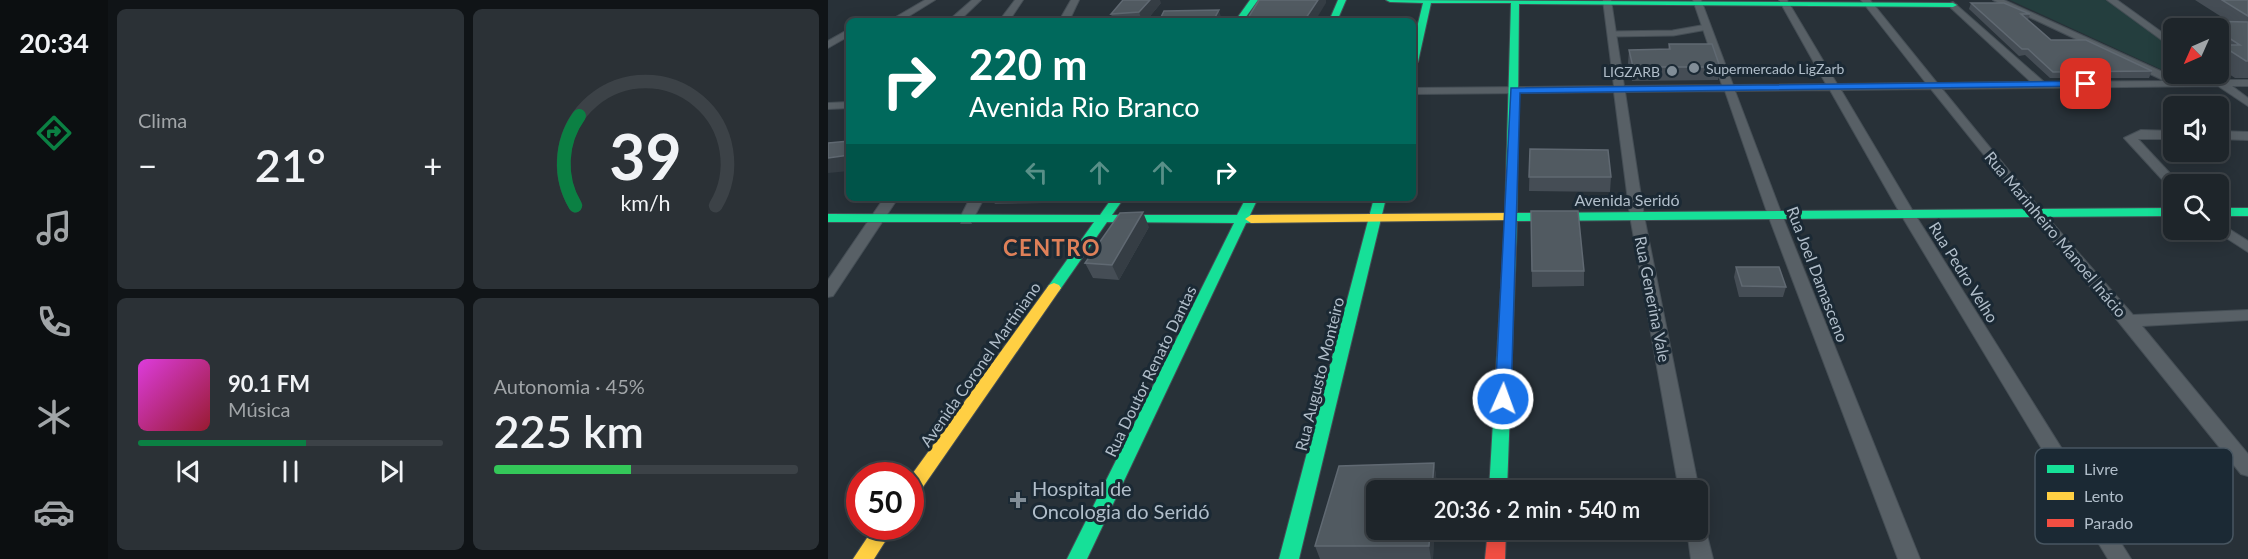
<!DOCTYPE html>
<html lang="pt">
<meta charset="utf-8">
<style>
:root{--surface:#1e252a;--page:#2b3136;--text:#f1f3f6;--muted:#a1a5a8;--line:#3c4247;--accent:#0b8043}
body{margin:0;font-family:Lato,sans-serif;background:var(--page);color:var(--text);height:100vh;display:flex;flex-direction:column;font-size:22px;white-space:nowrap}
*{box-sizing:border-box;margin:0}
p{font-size:20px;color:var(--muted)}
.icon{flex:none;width:33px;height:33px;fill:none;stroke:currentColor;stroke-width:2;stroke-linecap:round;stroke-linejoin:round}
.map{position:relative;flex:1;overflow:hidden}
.details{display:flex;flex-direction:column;gap:9px;padding:9px;background:#101417;width:720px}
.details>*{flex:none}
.banner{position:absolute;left:18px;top:18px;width:570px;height:183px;border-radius:9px;box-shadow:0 3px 15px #0003,0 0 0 2px var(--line);background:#00695c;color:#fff;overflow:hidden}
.needle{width:39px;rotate:225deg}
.controls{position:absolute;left:1335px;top:18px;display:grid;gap:12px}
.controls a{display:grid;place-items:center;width:66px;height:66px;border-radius:9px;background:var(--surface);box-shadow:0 3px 15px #0003,0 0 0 2px var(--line);font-size:30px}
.speed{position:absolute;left:18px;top:462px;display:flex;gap:12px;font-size:30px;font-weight:700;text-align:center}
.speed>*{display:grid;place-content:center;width:78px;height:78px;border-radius:50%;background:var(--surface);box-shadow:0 3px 15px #0003,0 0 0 2px var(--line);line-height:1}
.speed .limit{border:9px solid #d22;background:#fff;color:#111}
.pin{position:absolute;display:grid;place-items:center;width:51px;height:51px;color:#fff;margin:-26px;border-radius:12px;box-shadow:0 3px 9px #0006}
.me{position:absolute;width:66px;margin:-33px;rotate:2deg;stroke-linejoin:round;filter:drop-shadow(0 0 4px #0008)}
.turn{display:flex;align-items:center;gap:21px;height:126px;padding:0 24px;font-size:27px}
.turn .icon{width:78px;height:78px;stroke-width:2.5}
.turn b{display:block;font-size:42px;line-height:51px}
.lanes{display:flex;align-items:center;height:57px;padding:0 24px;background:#0003;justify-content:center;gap:30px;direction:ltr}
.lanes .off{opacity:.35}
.big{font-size:45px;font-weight:600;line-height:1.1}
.details .widget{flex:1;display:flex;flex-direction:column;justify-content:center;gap:9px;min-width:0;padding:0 21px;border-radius:9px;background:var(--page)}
.details .dial{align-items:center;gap:0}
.dial svg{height:156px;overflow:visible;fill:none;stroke:var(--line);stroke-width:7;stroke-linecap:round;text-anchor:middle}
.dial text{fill:var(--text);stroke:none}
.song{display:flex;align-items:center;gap:18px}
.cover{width:72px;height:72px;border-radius:9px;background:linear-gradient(135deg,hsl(300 70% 55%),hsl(350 70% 35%))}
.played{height:6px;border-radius:3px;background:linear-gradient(90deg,var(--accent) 55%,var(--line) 55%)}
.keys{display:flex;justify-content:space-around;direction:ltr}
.heat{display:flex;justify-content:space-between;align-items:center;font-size:33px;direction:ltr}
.charge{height:9px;border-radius:4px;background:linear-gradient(90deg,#34c759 45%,var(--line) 0)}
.details .tiles{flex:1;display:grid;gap:9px;grid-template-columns:repeat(2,1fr)}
.trip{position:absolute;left:538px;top:480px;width:342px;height:60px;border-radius:9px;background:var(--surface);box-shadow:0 3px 15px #0003,0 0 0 2px var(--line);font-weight:600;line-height:60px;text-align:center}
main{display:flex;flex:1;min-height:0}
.menu{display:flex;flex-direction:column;width:108px;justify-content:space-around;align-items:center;background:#0c0f11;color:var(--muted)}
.menu .icon{width:42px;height:42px}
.menu .current{color:var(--accent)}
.menu b{font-size:27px;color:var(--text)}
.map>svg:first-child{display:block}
.green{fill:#243e3e}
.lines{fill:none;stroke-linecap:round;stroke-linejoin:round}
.lane-casing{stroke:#454e55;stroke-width:7}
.street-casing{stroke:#454e55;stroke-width:2}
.fast-casing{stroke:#454e55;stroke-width:2}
.slow-casing{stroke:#454e55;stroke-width:2}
.jam-casing{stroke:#454e55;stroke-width:2}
.lane{stroke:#586066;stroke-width:5}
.street{fill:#586066;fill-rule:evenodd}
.fast{fill:#16e098;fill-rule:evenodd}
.slow{fill:#ffcf43;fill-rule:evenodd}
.jam{fill:#f24e42;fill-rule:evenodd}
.wall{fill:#454d55}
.shaded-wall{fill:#353d44}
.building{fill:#515a61;stroke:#606972;stroke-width:1.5}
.route{fill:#1a73e8;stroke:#114b97;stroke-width:1.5}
.poi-dot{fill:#818d97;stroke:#1b2934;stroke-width:2}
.labels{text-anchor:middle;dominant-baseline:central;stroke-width:6;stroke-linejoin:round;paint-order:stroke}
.far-poi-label{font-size:14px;fill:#b1beca;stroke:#1b2934;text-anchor:start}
.street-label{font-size:16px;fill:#b1beca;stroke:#1b2934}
.near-poi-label{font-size:20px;fill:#b1beca;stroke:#1b2934;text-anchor:start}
.district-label{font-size:22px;font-weight:bold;letter-spacing:1.5px;fill:#de8059;stroke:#1b2934}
.key{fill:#1b2934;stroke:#485661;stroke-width:1.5}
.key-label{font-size:16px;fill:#b1beca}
</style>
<main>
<nav class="menu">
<b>20:34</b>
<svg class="icon current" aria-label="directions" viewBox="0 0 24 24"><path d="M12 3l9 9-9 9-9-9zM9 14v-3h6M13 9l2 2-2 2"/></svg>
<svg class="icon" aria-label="music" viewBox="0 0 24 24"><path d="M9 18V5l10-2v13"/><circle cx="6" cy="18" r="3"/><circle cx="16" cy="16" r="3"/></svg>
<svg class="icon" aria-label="phone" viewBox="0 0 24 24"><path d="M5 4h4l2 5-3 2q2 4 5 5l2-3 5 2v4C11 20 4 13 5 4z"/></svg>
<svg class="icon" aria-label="climate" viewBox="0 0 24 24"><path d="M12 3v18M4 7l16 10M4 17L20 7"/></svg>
<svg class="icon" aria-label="car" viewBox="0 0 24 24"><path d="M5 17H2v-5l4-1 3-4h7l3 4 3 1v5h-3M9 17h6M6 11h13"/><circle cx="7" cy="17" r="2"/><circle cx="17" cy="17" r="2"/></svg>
</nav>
<section class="details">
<div class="tiles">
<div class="widget"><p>Clima</p>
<div class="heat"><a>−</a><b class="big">21°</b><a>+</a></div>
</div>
<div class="widget dial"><svg viewBox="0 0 100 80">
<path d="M14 69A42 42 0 1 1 86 69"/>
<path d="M14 69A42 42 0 0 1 16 23" stroke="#0b8043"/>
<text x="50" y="56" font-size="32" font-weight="700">39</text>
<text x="50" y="72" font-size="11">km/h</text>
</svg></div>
<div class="widget">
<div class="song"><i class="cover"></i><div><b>90.1 FM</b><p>Música</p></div></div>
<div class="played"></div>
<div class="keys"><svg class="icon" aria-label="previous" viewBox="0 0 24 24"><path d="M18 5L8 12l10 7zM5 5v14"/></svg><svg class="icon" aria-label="pause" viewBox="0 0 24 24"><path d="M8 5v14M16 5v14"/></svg><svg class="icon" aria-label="next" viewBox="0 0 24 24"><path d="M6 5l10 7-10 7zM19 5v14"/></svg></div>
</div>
<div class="widget"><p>Autonomia · 45%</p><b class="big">225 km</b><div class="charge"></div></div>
</div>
</section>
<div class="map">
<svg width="1420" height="559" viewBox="0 0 1420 559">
<rect width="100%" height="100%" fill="#283138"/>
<path class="green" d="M1182 0H1280L1345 47 1346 74H1382L1388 78 1354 79Z"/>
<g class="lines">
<defs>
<path id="lane" d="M784 34 845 33 879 27"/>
<path id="street" d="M97 0H107L73 21H61Z
M144 0H153L131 21H120Z
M187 0H195L181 21H171Z
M243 0H251L241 21H231Z
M775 0H783L796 86 894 85 865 0H873L905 85 998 84 951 0H959L1009 84 1098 83 1033 0H1042L1109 83 1203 82 1122 7V3L1125 2 1216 82 1337 81 1165 0H1176L1348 78 1349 80H1420V86H1404L1420 98V106L1390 86 1114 89 1213 210 1305 315 1420 310V320L1314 326 1420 454V476L1413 474 1103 89 1013 90 1086 213 1303 559H1280L1072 213 1002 90 907 91 954 215 1092 559H1070L940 215 897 91 797 92 816 216 871 490H851L802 216 786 92 585 94V88L786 86Z
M1279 0H1289L1346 41V49Z
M21 29V36L0 48V41Z
M21 102V108L0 109V103Z
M1313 130 1346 131V139H1310L1352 184H1346V188L1341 187 1296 138Z
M1390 131 1420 132V140L1390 139Z
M56 198H70L5 296 0 297V280Z
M142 198H156L143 223H133L131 220Z
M1390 222 1420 241V252L1386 230H1390Z
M870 521 876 523 885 559H863L859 530H870Z"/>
<path id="fast" d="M422 0H430L415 21H407Z
M510 0H518L509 21H501Z
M558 0 1125 3 1129 5 1125 7 691 4 689 213 1346 208V216L689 221 679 490H661L677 220 674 217 677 214 683 3H603L590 62 585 65V44L595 3 562 2Z
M284 198H296L284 215H409L418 198H430L422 215 429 219 427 222 418 223 259 559H239L406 223 279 222 231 291 226 293 219 288 266 222H0V214L272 215Z
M546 198H558L471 559H451Z
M1390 208H1420V216H1390Z"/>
<path id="slow" d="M680 213 686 217 684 220 423 223 417 219 423 215Z
M226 283 231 285 233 288 231 291 88 497 82 499V477L221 285Z
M47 526H67L46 559H25Z"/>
<path id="jam" d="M660 530H678L677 559H657Z"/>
</defs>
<use href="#lane" class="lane-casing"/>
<use href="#street" class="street-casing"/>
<use href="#fast" class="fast-casing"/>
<use href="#slow" class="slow-casing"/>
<use href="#jam" class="jam-casing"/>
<use href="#lane" class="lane"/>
<use href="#street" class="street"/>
<use href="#fast" class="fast"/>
<use href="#slow" class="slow"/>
<use href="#jam" class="jam"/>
</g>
<path class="wall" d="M1367 0H1420V78H1407L1390 67V28H1370L1375 21H1400Z
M333 3 318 21H285L283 14Z
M1143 3 1202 14 1200 20 1223 40 1324 71 1321 78H1222L1197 55 1191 56 1141 9Z
M841 44 892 67 890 80 804 81 800 63 801 50 840 49Z
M702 149 783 177 782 192 701 191Z
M163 198H276L273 202 167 204Z
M703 211 756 271V286L704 287Z
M321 227 291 280 265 278 257 263Z
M908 267 958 287 955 297H911L906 277Z
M606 463 609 483 608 490H549V530H606L605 559H492L487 546 511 466Z"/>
<path class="shaded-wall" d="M322 0H332L333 3 318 21H314L311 12Z
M490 0H498V3L487 21H476Z
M391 10 394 21H385Z
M21 155V171L0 173V158Z
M315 212 321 227 291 280 284 265Z
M606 463 609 483 608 490H604Z
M602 530H606L605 559H603L601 546Z"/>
<path class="building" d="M295 0H322L311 12 283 14Z
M431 0H490L476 21H418Z
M1394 0H1420V16Z
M1143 3H1176L1202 14H1193L1223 40H1258L1324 71 1225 72 1200 49H1194Z
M391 10 385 21H331L336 11Z
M1375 21 1420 22V61H1418L1393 45H1412L1390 31V28H1387Z
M841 44H884L892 67H805L801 50 842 49Z
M21 141V155L0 158V143Z
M702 149 780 150 783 177H701Z
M703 211H750L756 271H704Z
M315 212 284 265 257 263 292 213Z
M908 267H951L958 287 914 286Z
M606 463 604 490H549V530H602L601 546H487L511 466Z"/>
<path class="route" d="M1258 81 1263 84 1262 86 692 93 683 399 680 403 675 405 669 403 667 399 683 88Z"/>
<g class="poi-dot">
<circle cx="866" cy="68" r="6"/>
<circle cx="844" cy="71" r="6"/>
<path d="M187 491h6v6h6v6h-6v6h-6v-6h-6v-6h6z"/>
</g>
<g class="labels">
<g class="far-poi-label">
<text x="878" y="68">Supermercado LigZarb</text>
<text x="832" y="71" text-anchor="end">LIGZARB</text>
</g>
<g class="street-label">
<text x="799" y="199">Avenida Seridó</text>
<text transform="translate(1228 234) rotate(50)">Rua Marinheiro Manoel Inácio</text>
<text transform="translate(1136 272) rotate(58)">Rua Pedro Velho</text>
<text transform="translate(990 274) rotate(69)">Rua Joel Damasceno</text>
<text transform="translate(825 299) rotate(79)">Rua Generina Vale</text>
<text transform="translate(152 364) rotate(-55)">Avenida Coronel Martiniano</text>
<text transform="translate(322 371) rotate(-64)">Rua Doutor Renato Dantas</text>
<text transform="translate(491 374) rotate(-76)">Rua Augusto Monteiro</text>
</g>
<g class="near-poi-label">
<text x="204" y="488">Hospital de<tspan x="204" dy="23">Oncologia do Seridó</tspan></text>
</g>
<g class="district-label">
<text x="224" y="247">CENTRO</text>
</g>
</g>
<rect x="1207" y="448" width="198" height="96" rx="9" class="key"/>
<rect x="1219" y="465" width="27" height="8" fill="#16e098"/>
<rect x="1219" y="492" width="27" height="8" fill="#ffcf43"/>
<rect x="1219" y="519" width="27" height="8" fill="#f24e42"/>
<g class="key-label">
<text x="1256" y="475">Livre</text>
<text x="1256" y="502">Lento</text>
<text x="1256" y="529">Parado</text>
</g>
</svg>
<div class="controls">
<a><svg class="needle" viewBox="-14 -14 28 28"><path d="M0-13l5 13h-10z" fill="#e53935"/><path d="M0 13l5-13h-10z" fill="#a1a5a8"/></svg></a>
<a><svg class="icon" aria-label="sound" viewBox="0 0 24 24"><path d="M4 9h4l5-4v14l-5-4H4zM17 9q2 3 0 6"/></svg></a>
<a><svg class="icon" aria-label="search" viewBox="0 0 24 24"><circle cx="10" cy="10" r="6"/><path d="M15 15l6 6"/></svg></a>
</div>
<div class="speed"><div class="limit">50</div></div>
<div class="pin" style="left:1258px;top:84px;background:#d93025"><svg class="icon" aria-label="arrive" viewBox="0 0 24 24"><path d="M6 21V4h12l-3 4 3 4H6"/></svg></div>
<svg class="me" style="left:675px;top:399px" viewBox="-20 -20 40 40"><circle r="17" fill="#1a73e8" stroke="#fff" stroke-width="3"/><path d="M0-11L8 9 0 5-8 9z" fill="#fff"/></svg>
<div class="trip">20:36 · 2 min · 540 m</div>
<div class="banner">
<div class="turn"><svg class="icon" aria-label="right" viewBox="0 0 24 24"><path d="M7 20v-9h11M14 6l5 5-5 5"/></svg><div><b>220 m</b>Avenida Rio Branco</div></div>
<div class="lanes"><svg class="icon off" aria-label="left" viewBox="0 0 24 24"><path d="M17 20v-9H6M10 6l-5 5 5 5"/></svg><svg class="icon off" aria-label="ahead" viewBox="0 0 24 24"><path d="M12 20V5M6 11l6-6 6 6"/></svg><svg class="icon off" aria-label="ahead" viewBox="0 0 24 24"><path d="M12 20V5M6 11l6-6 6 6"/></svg><svg class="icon" aria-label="right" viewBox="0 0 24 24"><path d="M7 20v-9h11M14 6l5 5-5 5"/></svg></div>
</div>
</div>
</main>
